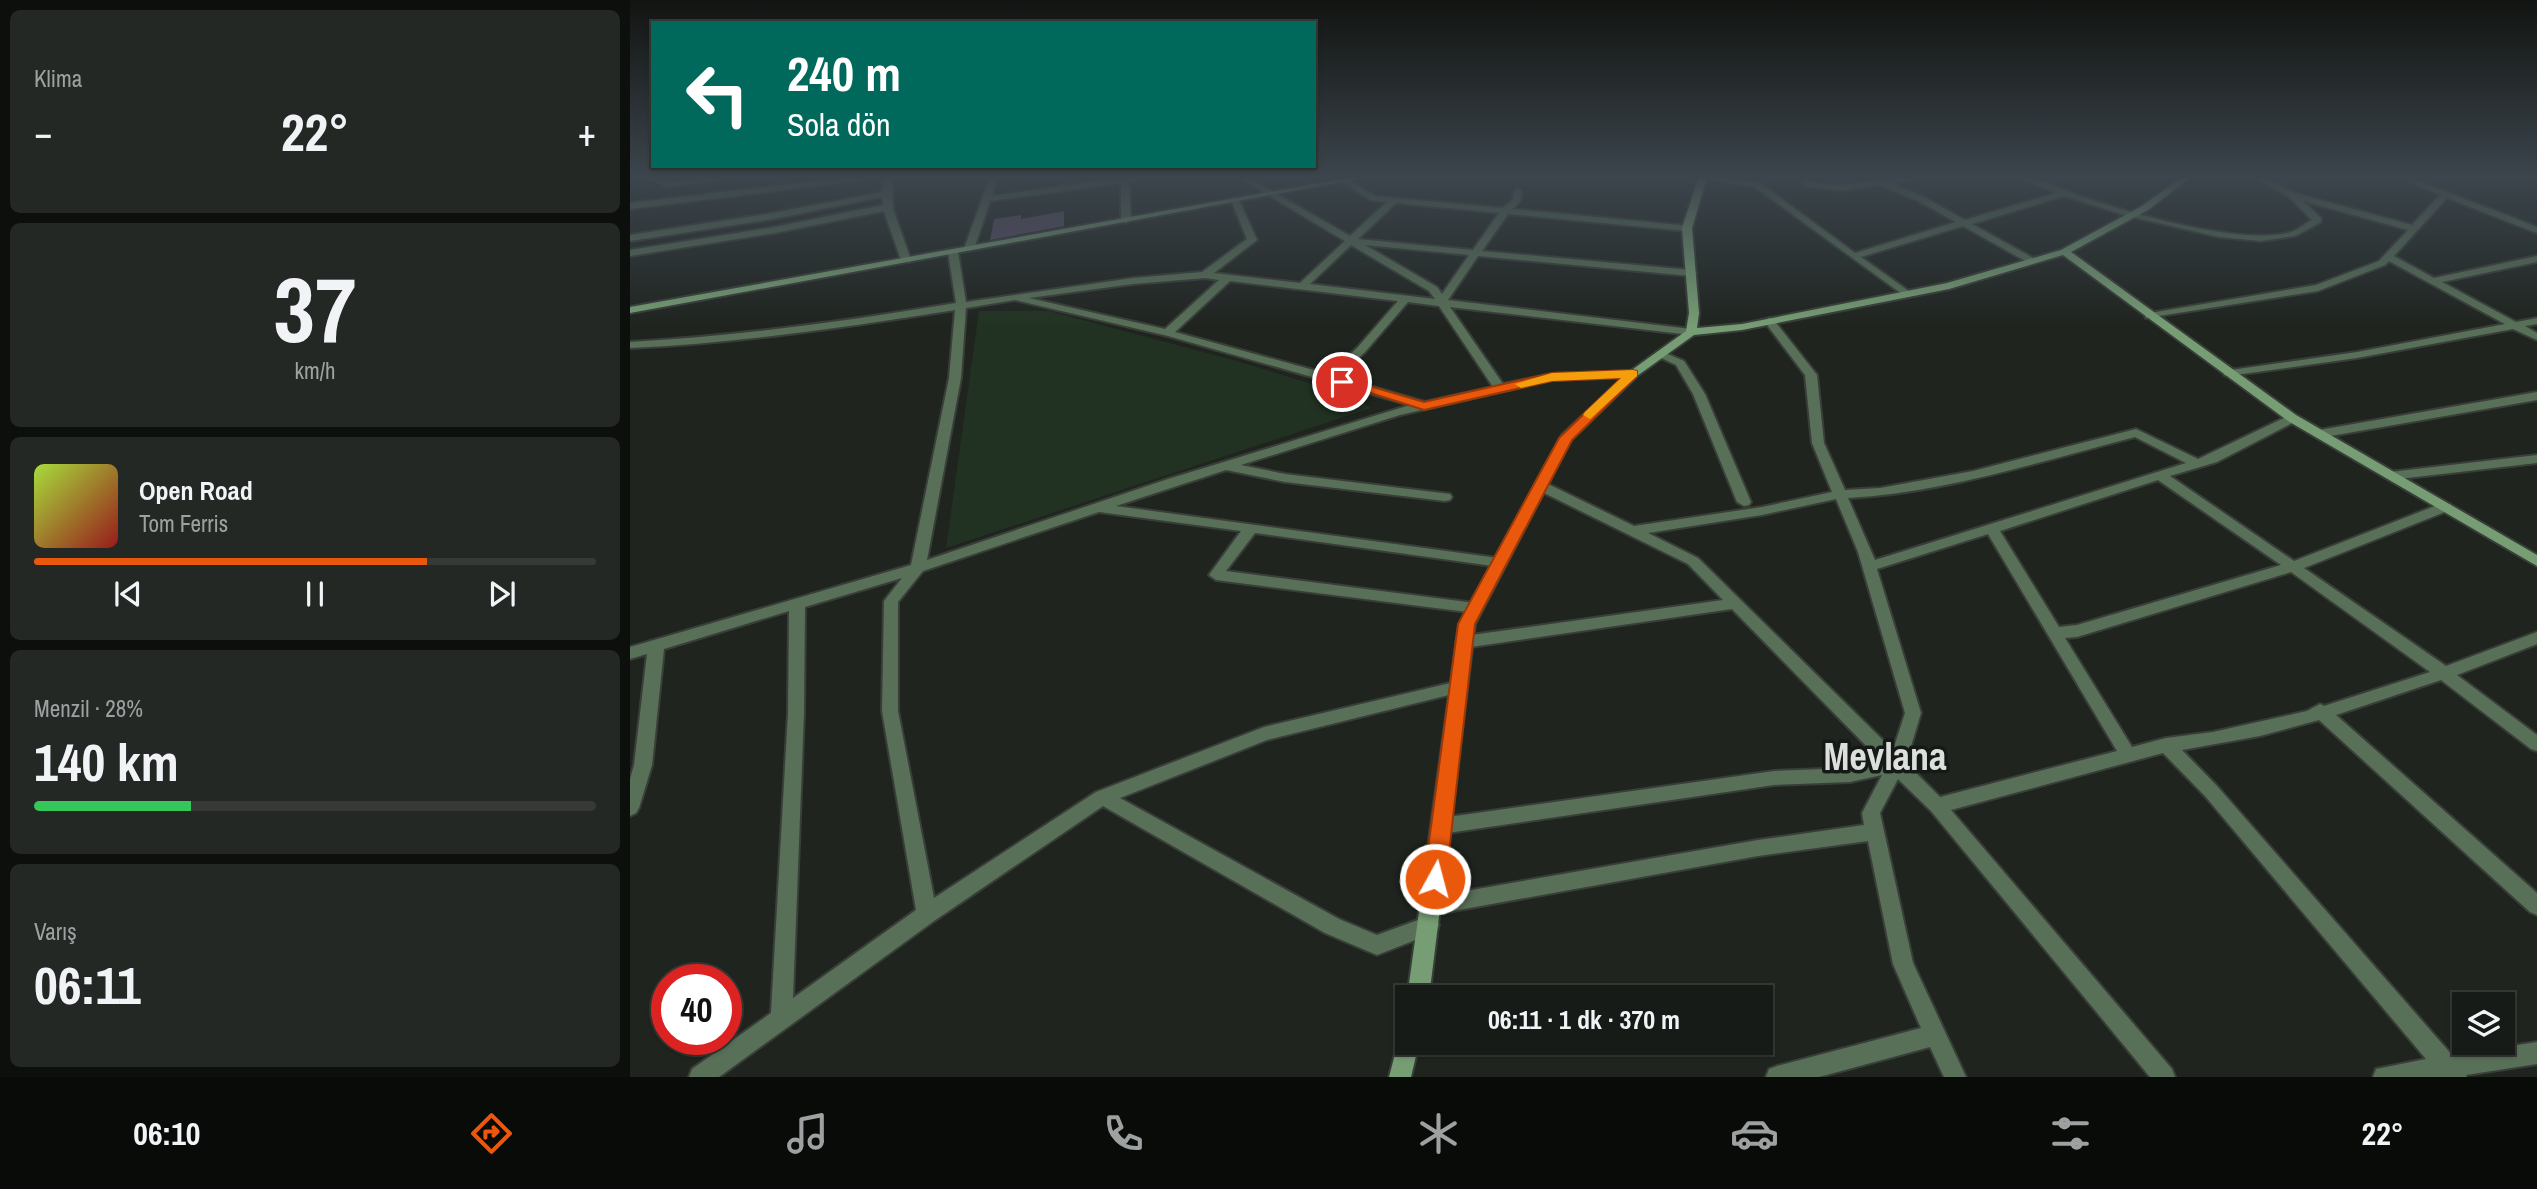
<!DOCTYPE html>
<html lang="tr">
<meta charset="utf-8">
<style>
:root{--surface:#171b17;--page:#242824;--text:#f1f3f6;--muted:#9ea1a1;--line:#363936;--accent:#ea580c}
body{margin:0;font-family:"Archivo Narrow",sans-serif;background:var(--page);color:var(--text);height:100vh;display:flex;flex-direction:column;font-size:26px;white-space:nowrap}
*{box-sizing:border-box;margin:0}
p{font-size:23px;color:var(--muted)}
.icon{flex:none;width:38px;height:38px;fill:none;stroke:currentColor;stroke-width:2;stroke-linecap:round;stroke-linejoin:round}
.map{position:relative;flex:1;overflow:hidden}
.side{display:flex;flex-direction:column;gap:10px;padding:10px;background:#0d0f0d;width:630px}
.side>*{flex:none}
.banner{position:absolute;left:21px;top:21px;width:665px;height:147px;border-radius:0px;box-shadow:0 2px 5px #0004,0 0 0 2px var(--line);background:#00695c;color:#fff;overflow:hidden}
.tools{position:absolute;left:1822px;top:992px;display:grid;gap:14px}
.tools a{display:grid;place-items:center;width:63px;height:63px;border-radius:0px;background:var(--surface);box-shadow:0 2px 5px #0004,0 0 0 2px var(--line);font-size:35px}
.speed{position:absolute;left:21px;top:964px;display:flex;gap:14px;font-size:35px;font-weight:700;text-align:center}
.speed>*{display:grid;place-content:center;width:91px;height:91px;border-radius:50%;background:var(--surface);box-shadow:0 2px 5px #0004,0 0 0 2px var(--line);line-height:1}
.speed .limit{border:10px solid #d22;background:#fff;color:#111}
.pin{position:absolute;display:grid;place-items:center;width:60px;height:60px;color:#fff;margin:-30px;border:4px solid #fff;border-radius:50%;box-shadow:0 2px 7px #0007}
.me{position:absolute;width:77px;margin:-38px;rotate:7deg;stroke-linejoin:round;filter:drop-shadow(0 0 5px #0008)}
.turn{display:flex;align-items:center;gap:24px;height:147px;padding:0 21px;font-size:32px}
.turn .icon{width:91px;height:91px;stroke-width:2.5}
.turn b{display:block;font-size:49px;line-height:60px}
.big{font-size:52px;font-weight:700;line-height:1.1}
.side .tile{flex:1;display:flex;flex-direction:column;justify-content:center;gap:10px;min-width:0;padding:0 24px;border-radius:10px;background:var(--page)}
.side .dial{align-items:center;gap:0}
.dial b{font-size:91px;line-height:1}
.song{display:flex;align-items:center;gap:21px}
.cover{width:84px;height:84px;border-radius:10px;background:linear-gradient(135deg,hsl(80 70% 55%),hsl(0 70% 35%))}
.played{height:7px;border-radius:4px;background:linear-gradient(90deg,var(--accent) 70%,var(--line) 70%)}
.keys{display:flex;justify-content:space-around;direction:ltr}
.heat{display:flex;justify-content:space-between;align-items:center;font-size:38px;direction:ltr}
.charge{height:10px;border-radius:5px;background:linear-gradient(90deg,#34c759 28%,var(--line) 0)}
.trip{position:absolute;left:765px;top:985px;width:378px;height:70px;border-radius:0px;background:var(--surface);box-shadow:0 2px 5px #0004,0 0 0 2px var(--line);font-weight:700;line-height:70px;text-align:center}
.dock{display:flex;height:112px;justify-content:space-around;align-items:center;background:#090b09;color:var(--muted)}
.dock .icon{width:49px;height:49px}
.dock .selected{color:var(--accent)}
.dock b{font-size:32px;color:var(--text)}
main{display:flex;flex:1;min-height:0}
.map>svg:first-child{display:block}
.green{fill:#223222}
.building{fill:#5b4e6a}
.lines{fill:none;stroke-linecap:round;stroke-linejoin:round}
.street-casing{stroke:#393e39;stroke-width:4}
.secondary-casing{stroke:#393e39;stroke-width:4}
.street{fill:#587057;fill-rule:evenodd}
.secondary{fill:#769d74;fill-rule:evenodd}
.route{fill:#ea580c;stroke:#983908;stroke-width:2}
.slow{fill:#f59e0b}
.labels{text-anchor:middle;dominant-baseline:central;stroke-width:7;stroke-linejoin:round;paint-order:stroke}
.near-district-label{font-size:38px;font-weight:bold;fill:#dcdfdb;stroke:#161a16}
</style>
<main>
<section class="side">
<div class="tile"><p>Klima</p>
<div class="heat"><a>−</a><b class="big">22°</b><a>+</a></div>
</div>
<div class="tile dial"><b>37</b><p>km/h</p></div>
<div class="tile">
<div class="song"><i class="cover"></i><div><b>Open Road</b><p>Tom Ferris</p></div></div>
<div class="played"></div>
<div class="keys"><svg class="icon" aria-label="previous" viewBox="0 0 24 24"><path d="M18 5L8 12l10 7zM5 5v14"/></svg><svg class="icon" aria-label="pause" viewBox="0 0 24 24"><path d="M8 5v14M16 5v14"/></svg><svg class="icon" aria-label="next" viewBox="0 0 24 24"><path d="M6 5l10 7-10 7zM19 5v14"/></svg></div>
</div>
<div class="tile"><p>Menzil · 28%</p><b class="big">140 km</b><div class="charge"></div></div>
<div class="tile"><p>Varış</p><b class="big">06:11</b></div>
</section>
<div class="map">
<svg width="1907" height="1077" viewBox="0 0 1907 1077">
<rect width="100%" height="100%" fill="#1f241f"/>
<path class="green" d="M349 311H419L607 361 724 397 741 408 316 548Z"/>
<path class="building" d="M434 211V226L360 240 364 219 391 215V219Z"/>
<g class="lines">
<defs>
<path id="street" d="M16 177C25 176 30 180 38 181 54 183 78 176 97 177L93 180 37 187Z
M218 177H239L235 180 0 209V203Z
M254 177H262L263 209 281 260 279 262 271 260 254 211 145 233 0 256V250L145 227 253 205 252 197 143 219 0 241V235L143 213 252 192Z
M360 177H368L362 196 495 177H523L499 182 501 220 496 223 491 220V183L360 201 344 249 336 251 334 249Z
M608 177H617L720 236 757 202 740 200 704 177H713L745 196 873 208 883 199 884 191 888 188 892 191 891 200 883 209 1060 226V230L1057 231 878 214 852 251 1061 270 1066 273 1061 276 848 256 818 300 1061 329 1066 332 1061 335 820 307 873 384 922 374 1003 371 1009 374 1003 377 922 380 770 415 611 465 655 474 820 494 822 497 820 500 815 501 655 482 596 470 486 506 875 559 877 562 870 567 625 533 596 571 845 603 850 604 853 608 850 612 845 613 586 580 579 575 611 531 469 512 293 571 268 602V711L304 898 466 792 634 727 829 681 835 683 837 687 835 691 637 740 490 798 709 919 747 935 799 916 806 918 809 925 806 932 747 955 695 933 473 806 304 921 89 1077H59L62 1069 141 1013 158 713 159 611 34 649 22 765 9 808 6 813 0 816V779L4 765 17 654 0 659V647L281 565 319 378 325 310C217 327 110 343 0 348V342C110 336 217 321 326 303L318 252 323 249 328 252 336 302 503 278 572 272 617 239 601 200 605 197 609 200 627 240 584 273 670 283 715 241ZM766 203 869 213 843 250 728 239ZM721 245 799 291 805 299 680 284ZM735 245 839 255 812 294 807 287ZM575 278 589 280 535 329 399 298 503 284ZM600 281 768 301 727 348 698 374 545 332ZM385 300 538 336 780 405 538 479 297 560 331 378 336 308ZM778 302 809 306 863 387 795 402 708 377 735 352ZM272 578 254 601 252 711 286 910 163 998 174 713 175 607Z
M1069 177H1087L1130 183 1225 253 1326 222 1288 201 1249 185 1210 191 1173 186 1171 177H1179L1180 182 1210 185 1270 177H1289L1285 180 1260 183 1294 197 1335 220 1426 193 1387 177C1408 175 1433 190 1453 197 1500 213 1619 248 1664 231 1670 228 1676 223 1682 220L1659 197 1624 177H1634L1665 193 1782 225 1810 195 1768 177H1779L1907 227V233L1817 198 1764 256 1804 278 1907 256V262L1812 282 1886 322 1907 318V324L1895 326 1907 333V340L1883 329 1727 358 1598 376 1594 375V371L1727 352 1875 324 1759 261 1755 265 1688 291 1516 318 1515 316 1520 313 1686 285 1749 261 1778 230 1673 201 1691 218V222L1665 236 1631 241 1589 237 1494 215 1434 196 1342 224 1405 259V263H1399L1333 226 1231 257 1280 292V296L1276 297 1125 187Z
M1139 318 1143 319 1187 375 1194 443 1215 490 1250 488 1343 471 1506 429 1568 459 1662 414 1666 415 1668 418 1666 421 1587 462 1540 476 1664 561 1810 504H1820L1822 507 1820 510 1674 568 1816 666 1907 632V644L1827 675 1907 735V751L1901 749 1811 680 1706 715 1907 893V915L1900 912 1689 720 1630 736 1552 750 1587 786 1822 1055 1907 1042V1064L1836 1075 1837 1077H1743L1746 1069 1796 1059 1575 796 1533 753 1321 810 1542 1069 1545 1077H1520L1301 811 1268 779 1250 813 1283 963 1336 1077H1314L1300 1047 1189 1077H1136L1139 1069 1147 1066 1291 1028 1263 964 1238 841 1128 856 801 915 794 912 791 906 794 900 801 897 1128 840 1234 825 1232 813 1252 775 1220 782 1144 785 811 834 804 832 802 826 804 820 811 818 1144 771 1220 768 1251 761 1102 609 834 648 828 646 826 642 828 638 834 636 1093 600 1058 564 906 489 904 486 906 483H916L1004 526 1132 507 1202 492 1182 443 1175 375 1134 321ZM1505 437 1556 463 1245 560 1218 498C1315 493 1411 461 1505 437ZM1528 480 1651 565 1447 625 1429 627 1370 531ZM1206 499 1228 552 1275 713 1263 750 1068 558 1018 533 1132 515ZM1358 534 1487 751 1310 797 1276 763 1291 713 1247 569ZM1661 572 1800 672 1694 706 1690 704 1677 711 1583 732 1536 738 1502 747 1435 638 1447 637Z
M1031 351 1054 361 1075 394 1121 502 1119 505 1114 506 1107 502 1063 394 1046 365 1027 356V352Z
M1907 392V400L1689 438 1683 434 1689 430Z
M1907 455V463L1760 480 1753 476 1760 472Z"/>
<path id="secondary" d="M723 177H739L0 313V307Z
M1069 177H1077L1062 228 1069 313 1067 328 1112 324 1317 283 1431 250 1512 206 1552 177H1561L1518 210 1441 252 1666 415 1907 555V566L1658 421 1433 255 1319 289 1112 330 1064 335 1007 376 941 440 845 624 799 998H777L829 624 932 435 999 372 1056 331 1059 313 1052 228Z
M777 1032V1043H789L781 1077H759L770 1035Z"/>
</defs>
<use href="#street" class="street-casing"/>
<use href="#secondary" class="secondary-casing"/>
<use href="#street" class="street"/>
<use href="#secondary" class="secondary"/>
</g>
<linearGradient id="sky" x2="0" y2="1"><stop stop-color="#111411"/><stop offset="0.54" stop-color="#3c454d"/><stop offset="1" stop-color="#3c454d" stop-opacity="0"/></linearGradient>
<rect width="1907" height="327" fill="url(#sky)"/>
<path class="route" d="M1003 370 1007 371V376L942 440 845 624 816 879 812 886 805 889 797 886 794 879 828 624 929 438 991 378 922 381 794 410 706 382 712 378 794 402 922 373Z"/>
<path class="slow" d="M1003 370 1007 371V376L960 419 953 415 955 412 991 378 922 381 891 388 885 384 922 373Z"/>
<g class="labels">
<g class="near-district-label">
<text x="1255" y="756">Mevlana</text>
</g>
</g>
</svg>
<div class="tools">
<a><svg class="icon" aria-label="layers" viewBox="0 0 24 24"><path d="M12 4l9 5-9 5-9-5zM3 14l9 5 9-5"/></svg></a>
</div>
<div class="speed"><div class="limit">40</div></div>
<div class="pin" style="left:712px;top:382px;background:#d93025"><svg class="icon" aria-label="arrive" viewBox="0 0 24 24"><path d="M6 21V4h12l-3 4 3 4H6"/></svg></div>
<svg class="me" style="left:805px;top:879px" viewBox="-20 -20 40 40"><circle r="17" fill="#ea580c" stroke="#fff" stroke-width="3"/><path d="M0-11L8 9 0 5-8 9z" fill="#fff"/></svg>
<div class="trip">06:11 · 1 dk · 370 m</div>
<div class="banner">
<div class="turn"><svg class="icon" aria-label="left" viewBox="0 0 24 24"><path d="M17 20v-9H6M10 6l-5 5 5 5"/></svg><div><b>240 m</b>Sola dön</div></div>
</div>
</div>
</main>
<nav class="dock">
<b>06:10</b>
<svg class="icon selected" aria-label="directions" viewBox="0 0 24 24"><path d="M12 3l9 9-9 9-9-9zM9 14v-3h6M13 9l2 2-2 2"/></svg>
<svg class="icon" aria-label="music" viewBox="0 0 24 24"><path d="M9 18V5l10-2v13"/><circle cx="6" cy="18" r="3"/><circle cx="16" cy="16" r="3"/></svg>
<svg class="icon" aria-label="phone" viewBox="0 0 24 24"><path d="M5 4h4l2 5-3 2q2 4 5 5l2-3 5 2v4C11 20 4 13 5 4z"/></svg>
<svg class="icon" aria-label="climate" viewBox="0 0 24 24"><path d="M12 3v18M4 7l16 10M4 17L20 7"/></svg>
<svg class="icon" aria-label="car" viewBox="0 0 24 24"><path d="M5 17H2v-5l4-1 3-4h7l3 4 3 1v5h-3M9 17h6M6 11h13"/><circle cx="7" cy="17" r="2"/><circle cx="17" cy="17" r="2"/></svg>
<svg class="icon" aria-label="filters" viewBox="0 0 24 24"><path d="M4 7h16M4 17h16"/><circle cx="9" cy="7" r="2"/><circle cx="15" cy="17" r="2"/></svg>
<b>22°</b>
</nav>
